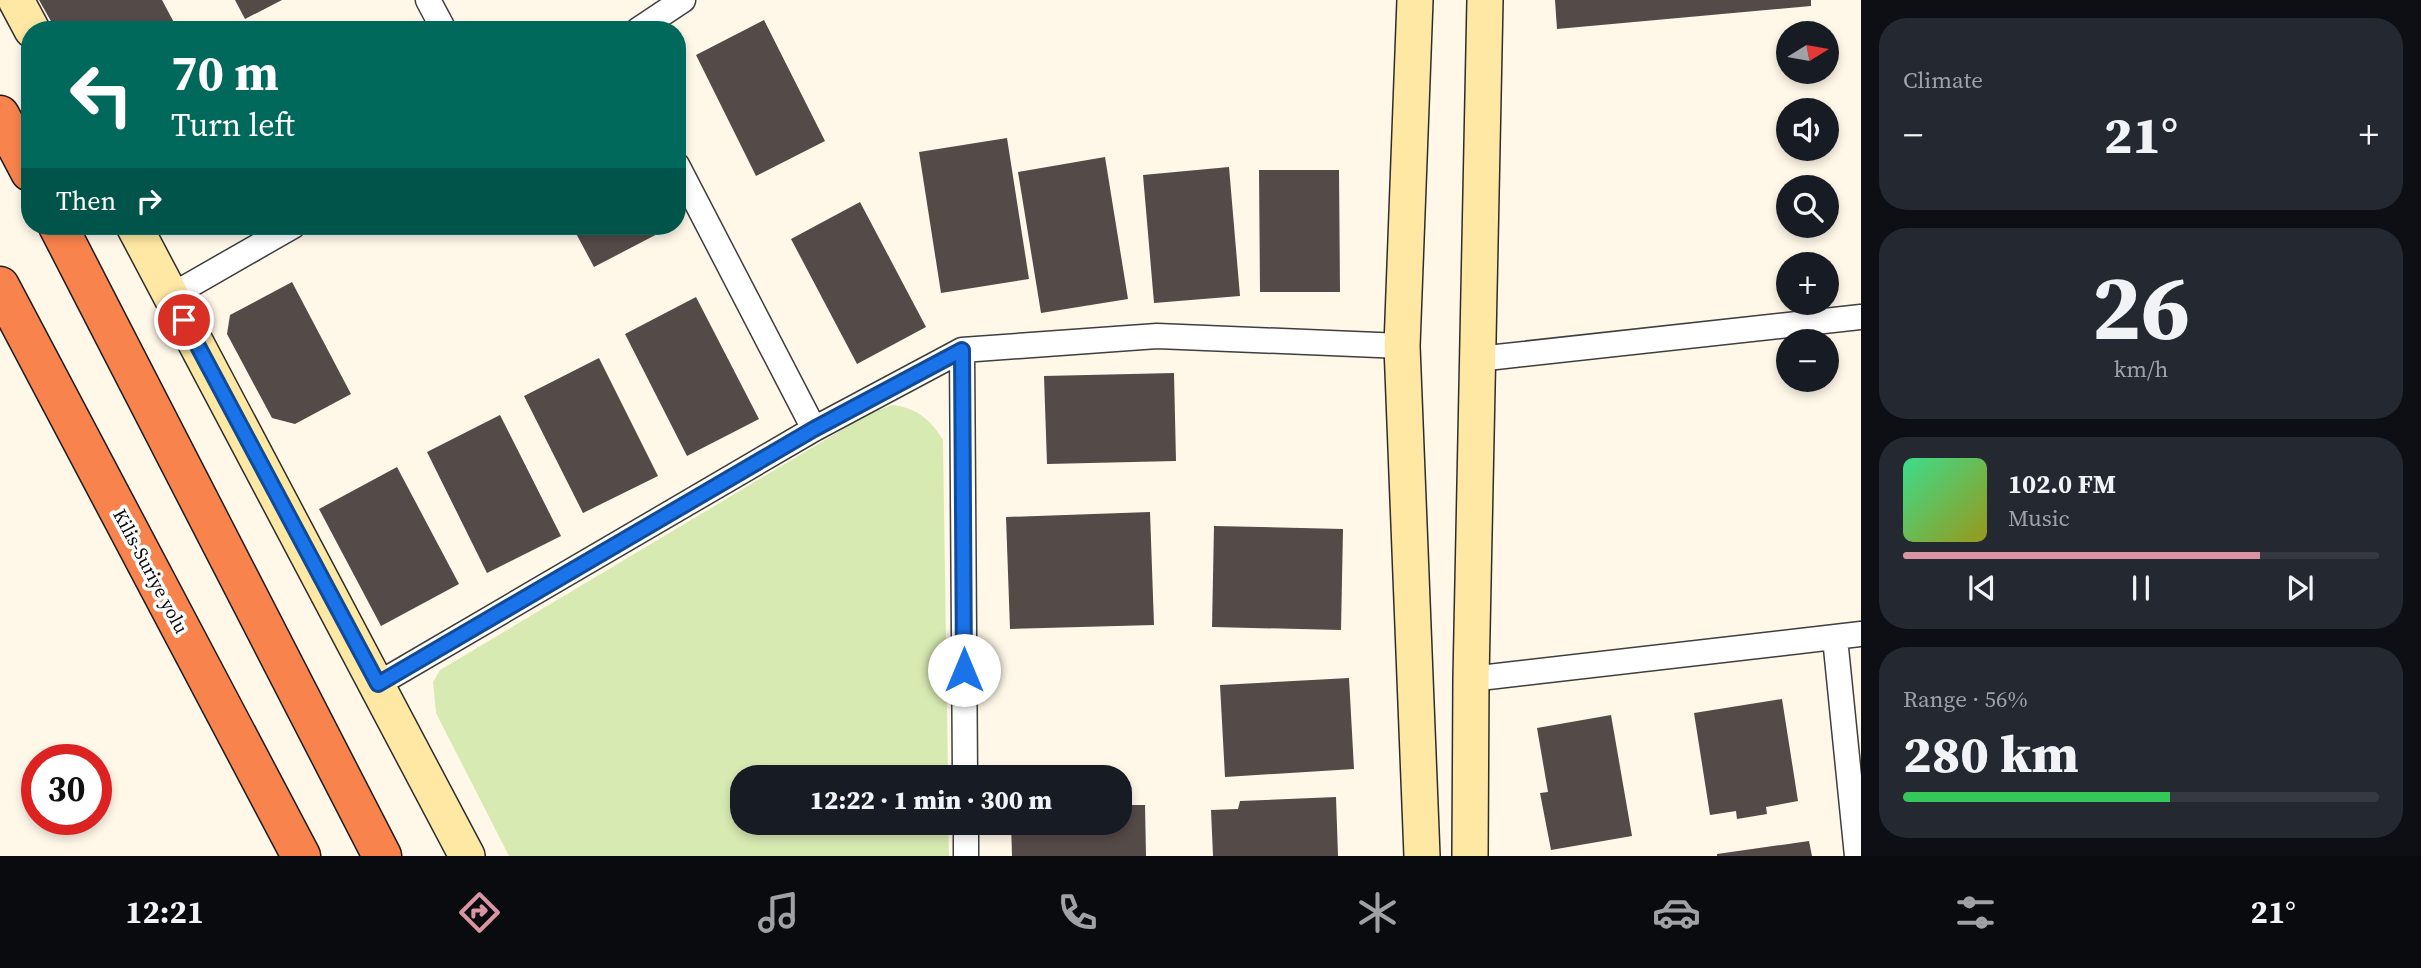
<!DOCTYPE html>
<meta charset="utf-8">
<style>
:root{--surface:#171b24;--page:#242831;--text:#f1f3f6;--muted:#9ea1a6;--line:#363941;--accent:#da94a3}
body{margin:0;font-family:"Source Serif 4",serif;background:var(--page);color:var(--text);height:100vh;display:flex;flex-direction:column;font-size:26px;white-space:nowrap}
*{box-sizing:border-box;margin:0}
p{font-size:23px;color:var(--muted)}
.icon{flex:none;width:38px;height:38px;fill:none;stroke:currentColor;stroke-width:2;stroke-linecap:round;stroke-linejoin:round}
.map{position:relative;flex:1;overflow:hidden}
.details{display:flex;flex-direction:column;gap:18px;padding:18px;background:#0d0f14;width:560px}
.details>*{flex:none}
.guide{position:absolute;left:21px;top:21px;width:665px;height:214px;border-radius:28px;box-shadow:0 4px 10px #0003;background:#00695c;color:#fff;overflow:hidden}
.needle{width:46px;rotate:79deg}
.buttons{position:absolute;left:1776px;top:21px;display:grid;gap:14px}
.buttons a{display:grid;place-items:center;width:63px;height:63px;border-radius:50%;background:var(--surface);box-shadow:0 4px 10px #0003;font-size:35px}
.speed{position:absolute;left:21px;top:744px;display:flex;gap:14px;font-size:35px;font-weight:700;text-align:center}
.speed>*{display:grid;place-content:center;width:91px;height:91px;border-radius:50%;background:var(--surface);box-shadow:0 4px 10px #0003;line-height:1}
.speed .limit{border:10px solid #d22;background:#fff;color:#111}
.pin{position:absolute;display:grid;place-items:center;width:60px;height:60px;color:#fff;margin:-30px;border:4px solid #fff;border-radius:50%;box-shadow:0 2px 7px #0007}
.me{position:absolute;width:77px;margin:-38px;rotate:0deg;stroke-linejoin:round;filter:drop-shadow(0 0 5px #0008)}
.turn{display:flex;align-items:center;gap:24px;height:147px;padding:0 35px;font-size:32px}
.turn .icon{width:91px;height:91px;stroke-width:2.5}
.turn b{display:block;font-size:49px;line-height:60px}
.then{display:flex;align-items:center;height:66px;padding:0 35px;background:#0003;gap:14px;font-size:26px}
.big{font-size:52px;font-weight:800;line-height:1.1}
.details .card{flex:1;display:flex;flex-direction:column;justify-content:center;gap:10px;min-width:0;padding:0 24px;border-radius:28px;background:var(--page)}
.details .dial{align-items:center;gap:0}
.dial b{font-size:91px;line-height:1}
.song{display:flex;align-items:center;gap:21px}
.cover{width:84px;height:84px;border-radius:10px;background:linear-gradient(135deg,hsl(150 70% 55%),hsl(60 70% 35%))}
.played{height:7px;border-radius:4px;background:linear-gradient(90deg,var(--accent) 75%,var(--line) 75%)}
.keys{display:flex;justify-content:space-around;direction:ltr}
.heat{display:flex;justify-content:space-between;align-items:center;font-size:38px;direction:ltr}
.charge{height:10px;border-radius:5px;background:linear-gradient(90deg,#34c759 56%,var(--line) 0)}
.trip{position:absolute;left:730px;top:765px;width:402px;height:70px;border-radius:28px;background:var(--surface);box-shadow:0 4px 10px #0003;font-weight:800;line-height:70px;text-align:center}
.tabs{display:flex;height:112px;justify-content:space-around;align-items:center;background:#090b0e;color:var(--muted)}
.tabs .icon{width:49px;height:49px}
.tabs .selected{color:var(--accent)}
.tabs b{font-size:32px;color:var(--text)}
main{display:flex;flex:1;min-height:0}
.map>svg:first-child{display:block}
.green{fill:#d7eab2}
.building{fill:#544a47}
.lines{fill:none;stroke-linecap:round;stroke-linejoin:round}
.street-casing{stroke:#3e3e3e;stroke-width:27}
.secondary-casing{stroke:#2d2d2d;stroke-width:38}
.highway-casing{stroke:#1c1c1c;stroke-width:41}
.street{stroke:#fff;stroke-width:24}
.secondary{stroke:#ffe8a4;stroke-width:35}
.highway{stroke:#f9834d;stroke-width:38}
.route-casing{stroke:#114b97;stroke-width:18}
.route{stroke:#1a73e8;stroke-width:12}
.labels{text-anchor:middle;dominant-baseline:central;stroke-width:7;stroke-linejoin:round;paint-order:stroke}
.street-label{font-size:19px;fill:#0b0b0b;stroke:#fff}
</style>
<main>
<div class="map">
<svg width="1861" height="856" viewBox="0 0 1861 856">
<rect width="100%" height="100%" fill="#fff8e9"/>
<path class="green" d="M893 405C917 408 931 420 943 440L948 777H742V822L948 823 949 856H509L436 713 433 682 440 670 870 413Z"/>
<path class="building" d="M39 0H162L178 30H56Z
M235 0H282L245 19Z
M1555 0H1811V6L1557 29Z
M764 20 825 141 756 176 696 55Z
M1007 138 1029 279 941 293 919 152Z
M1105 157 1128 299 1041 313 1018 172Z
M1229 167 1240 296 1154 303 1143 175Z
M1259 170H1339L1340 292H1260Z
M860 202 926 327 857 364 791 239Z
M572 226H663L665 230 594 267Z
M292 282 351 394 295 424 272 418 227 334 230 315Z
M696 297 759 419 687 456 625 334Z
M599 358 658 476 583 513 524 396Z
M1174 373 1176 461 1047 464 1044 376Z
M500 415 561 536 487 573 427 452Z
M397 467 459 584 381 626 319 509Z
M1150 512 1154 625 1010 629 1006 517Z
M1214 526 1343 529 1341 630 1212 627Z
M1349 678 1354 769 1225 777 1220 685Z
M1782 699 1798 801 1766 807 1767 814 1737 819 1736 811 1710 815 1694 713Z
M1611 715 1632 836 1551 850 1540 793 1548 792 1537 728Z
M1336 797 1338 856H1213L1211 810 1238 809 1240 801Z
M1120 805H1145L1146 856H1012L1011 822H1120Z
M1809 841 1812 856H1717V854Z"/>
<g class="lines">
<defs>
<path id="street" d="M428 0 444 30
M638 30 683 0
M677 165 814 429
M171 296 293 226
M962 350 965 777
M1478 359 1861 317
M1835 638 1857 856
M1471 679 1861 634
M378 684 814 429 962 350 1157 336 1402 346
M966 822V856"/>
<path id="secondary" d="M16 0 32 30
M1415 0 1402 346 1422 856
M134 226 467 856
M1470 856 1471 679 1485 0"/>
<path id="highway" d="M0 115 30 172
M58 226 382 856
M0 286 301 856"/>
</defs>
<use href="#street" class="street-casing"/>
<use href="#secondary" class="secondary-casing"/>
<use href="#highway" class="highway-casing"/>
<use href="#street" class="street"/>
<use href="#secondary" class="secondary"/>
<use href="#highway" class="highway"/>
</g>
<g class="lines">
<defs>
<path id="route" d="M184 320 378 684 814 429 962 350 964 670"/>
</defs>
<use href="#route" class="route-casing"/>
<use href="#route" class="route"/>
</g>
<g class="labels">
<g class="street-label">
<text transform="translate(151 571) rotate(62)">Kilis-Suriye yolu</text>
</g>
</g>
</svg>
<div class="buttons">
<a><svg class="needle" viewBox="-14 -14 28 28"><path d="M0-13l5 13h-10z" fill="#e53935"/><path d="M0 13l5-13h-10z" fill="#9ea1a6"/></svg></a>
<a><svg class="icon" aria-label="sound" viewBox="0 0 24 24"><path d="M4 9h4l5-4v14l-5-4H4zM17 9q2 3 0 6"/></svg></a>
<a><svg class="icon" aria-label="search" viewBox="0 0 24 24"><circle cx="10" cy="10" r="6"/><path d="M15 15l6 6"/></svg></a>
<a>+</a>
<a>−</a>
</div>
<div class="speed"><div class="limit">30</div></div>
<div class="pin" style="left:184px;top:320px;background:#d93025"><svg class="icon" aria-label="arrive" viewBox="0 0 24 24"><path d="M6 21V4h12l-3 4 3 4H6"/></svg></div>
<svg class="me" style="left:964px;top:670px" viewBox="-20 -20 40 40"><circle r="19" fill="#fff"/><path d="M0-13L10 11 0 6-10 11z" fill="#1a73e8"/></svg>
<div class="trip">12:22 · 1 min · 300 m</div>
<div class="guide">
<div class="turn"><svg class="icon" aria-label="left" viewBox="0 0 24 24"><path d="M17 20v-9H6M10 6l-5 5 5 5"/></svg><div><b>70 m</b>Turn left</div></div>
<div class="then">Then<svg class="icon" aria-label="right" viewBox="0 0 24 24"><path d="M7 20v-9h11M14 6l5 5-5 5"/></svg></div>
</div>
</div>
<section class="details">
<div class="card"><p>Climate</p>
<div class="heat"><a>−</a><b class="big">21°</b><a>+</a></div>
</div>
<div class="card dial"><b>26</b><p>km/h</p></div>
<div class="card">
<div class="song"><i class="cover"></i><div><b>102.0 FM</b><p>Music</p></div></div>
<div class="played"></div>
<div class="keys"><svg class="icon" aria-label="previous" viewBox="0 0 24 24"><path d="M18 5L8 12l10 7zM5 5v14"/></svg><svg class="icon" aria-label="pause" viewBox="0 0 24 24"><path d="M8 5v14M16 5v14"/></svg><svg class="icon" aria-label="next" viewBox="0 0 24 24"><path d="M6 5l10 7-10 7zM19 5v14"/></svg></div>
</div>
<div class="card"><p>Range · 56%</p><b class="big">280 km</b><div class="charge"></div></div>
</section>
</main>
<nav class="tabs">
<b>12:21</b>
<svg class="icon selected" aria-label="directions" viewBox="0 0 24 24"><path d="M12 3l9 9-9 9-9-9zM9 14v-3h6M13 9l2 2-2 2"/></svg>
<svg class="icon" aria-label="music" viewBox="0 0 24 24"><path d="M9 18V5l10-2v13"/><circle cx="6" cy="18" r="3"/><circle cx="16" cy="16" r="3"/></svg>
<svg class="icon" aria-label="phone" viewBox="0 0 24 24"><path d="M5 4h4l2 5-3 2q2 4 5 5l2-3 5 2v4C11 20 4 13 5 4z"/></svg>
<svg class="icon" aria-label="climate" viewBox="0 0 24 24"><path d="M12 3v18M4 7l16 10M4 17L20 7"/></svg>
<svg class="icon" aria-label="car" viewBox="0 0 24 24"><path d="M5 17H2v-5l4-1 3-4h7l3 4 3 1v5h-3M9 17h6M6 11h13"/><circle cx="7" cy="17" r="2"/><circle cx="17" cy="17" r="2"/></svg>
<svg class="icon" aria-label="filters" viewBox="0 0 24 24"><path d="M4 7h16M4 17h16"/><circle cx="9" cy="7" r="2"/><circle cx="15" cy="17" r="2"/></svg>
<b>21°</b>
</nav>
